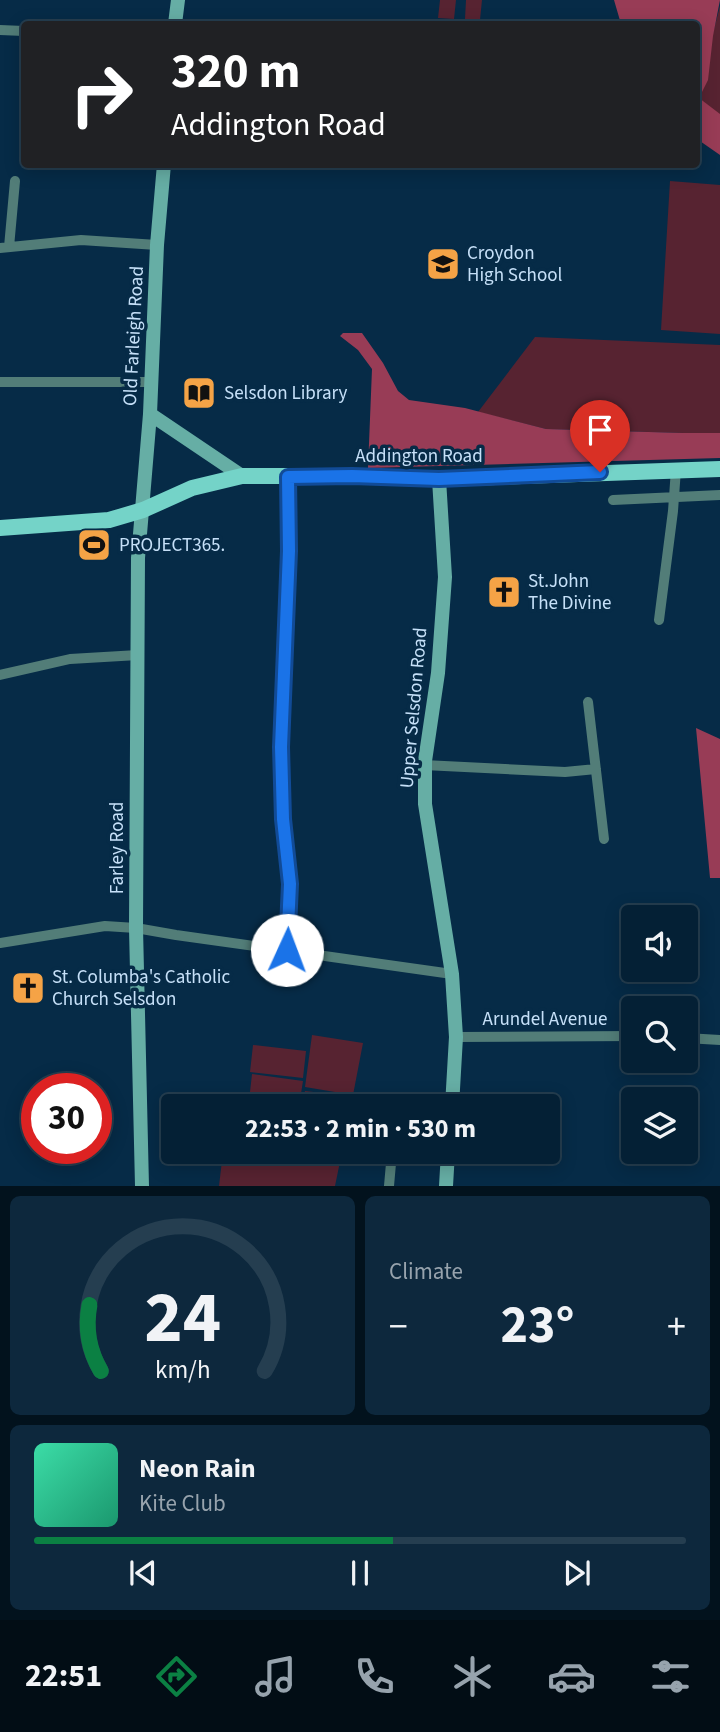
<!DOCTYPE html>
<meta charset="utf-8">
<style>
:root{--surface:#042035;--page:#0d283d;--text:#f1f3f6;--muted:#97a3ad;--line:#253e50;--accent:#0b8043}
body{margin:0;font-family:"Source Sans 3",sans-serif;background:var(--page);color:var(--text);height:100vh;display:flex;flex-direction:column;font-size:26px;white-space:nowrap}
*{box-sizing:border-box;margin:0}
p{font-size:23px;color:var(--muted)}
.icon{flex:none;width:38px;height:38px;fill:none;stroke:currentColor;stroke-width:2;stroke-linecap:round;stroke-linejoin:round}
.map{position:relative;height:1186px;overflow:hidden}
.sheet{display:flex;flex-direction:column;gap:10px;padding:10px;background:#02121d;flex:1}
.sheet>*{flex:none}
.guide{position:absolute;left:21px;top:21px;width:679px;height:147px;border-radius:7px;box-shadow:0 4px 18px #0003,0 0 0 2px var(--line);background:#202124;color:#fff;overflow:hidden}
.tools{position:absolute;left:621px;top:905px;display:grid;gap:14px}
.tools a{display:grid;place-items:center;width:77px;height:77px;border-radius:7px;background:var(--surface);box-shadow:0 4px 18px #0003,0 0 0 2px var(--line);font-size:35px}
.speed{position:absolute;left:21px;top:1073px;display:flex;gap:14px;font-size:35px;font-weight:700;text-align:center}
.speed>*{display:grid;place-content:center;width:91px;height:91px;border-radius:50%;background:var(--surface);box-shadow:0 4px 18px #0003,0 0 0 2px var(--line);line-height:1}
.speed .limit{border:10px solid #d22;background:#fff;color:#111}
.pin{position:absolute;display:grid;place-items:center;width:60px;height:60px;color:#fff;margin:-72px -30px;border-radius:50% 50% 50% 0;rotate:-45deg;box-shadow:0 0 7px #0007}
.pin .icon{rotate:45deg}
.me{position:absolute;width:77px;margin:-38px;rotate:2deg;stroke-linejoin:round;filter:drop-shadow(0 0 5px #0008)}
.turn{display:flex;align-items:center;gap:24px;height:147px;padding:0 35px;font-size:32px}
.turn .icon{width:91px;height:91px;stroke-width:2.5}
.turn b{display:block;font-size:49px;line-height:60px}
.big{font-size:52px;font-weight:700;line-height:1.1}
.sheet .card{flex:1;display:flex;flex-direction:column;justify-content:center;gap:10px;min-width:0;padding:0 24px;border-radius:10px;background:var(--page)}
.sheet .dial{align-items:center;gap:0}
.dial svg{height:182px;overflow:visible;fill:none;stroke:var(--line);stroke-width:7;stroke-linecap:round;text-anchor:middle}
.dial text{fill:var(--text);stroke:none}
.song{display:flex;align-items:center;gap:21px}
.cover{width:84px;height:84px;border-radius:10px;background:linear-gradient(135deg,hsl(160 70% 55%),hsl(160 70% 35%))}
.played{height:7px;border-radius:4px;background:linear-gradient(90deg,var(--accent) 55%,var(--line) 55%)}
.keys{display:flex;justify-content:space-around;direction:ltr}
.heat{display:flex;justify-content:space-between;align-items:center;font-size:38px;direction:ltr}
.sheet .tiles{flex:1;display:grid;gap:10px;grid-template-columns:1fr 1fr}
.card:last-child{grid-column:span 2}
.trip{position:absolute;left:161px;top:1094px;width:399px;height:70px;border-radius:7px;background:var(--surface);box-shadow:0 4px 18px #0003,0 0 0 2px var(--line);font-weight:700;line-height:70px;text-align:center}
.tabs{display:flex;height:112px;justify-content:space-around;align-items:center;background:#020d15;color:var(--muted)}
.tabs .icon{width:49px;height:49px}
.tabs .active{color:var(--accent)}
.tabs b{font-size:32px;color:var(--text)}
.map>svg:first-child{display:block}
.green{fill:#572331}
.forest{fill:#983c56}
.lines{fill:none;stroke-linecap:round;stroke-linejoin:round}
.street{stroke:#527d78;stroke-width:10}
.secondary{stroke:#66aea5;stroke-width:14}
.primary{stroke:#74d3c8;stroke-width:16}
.route-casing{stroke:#114b97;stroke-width:18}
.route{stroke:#1a73e8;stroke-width:12}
.labels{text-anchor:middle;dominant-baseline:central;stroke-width:7;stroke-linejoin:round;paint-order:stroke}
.poi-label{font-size:19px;fill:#c6e0f8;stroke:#062b47;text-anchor:start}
.street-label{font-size:19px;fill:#c6e0f8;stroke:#062b47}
</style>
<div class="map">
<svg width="720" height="1186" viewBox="0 0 720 1186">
<rect width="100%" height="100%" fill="#062b47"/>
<path class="green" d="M440 0H456L454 19 438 18Z
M466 0H482L480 20 465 19Z
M720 6V148L696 99Z
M670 181 720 185V334L661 330Z
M535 337 720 345V433H683L546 429 478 412Z
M312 1035 363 1043 353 1095 305 1087Z
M253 1045 306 1051 303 1078 250 1072Z
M252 1074 303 1081 299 1106 249 1101Z
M305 1091 331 1094 329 1106H303Z
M223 1152H342L335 1186H219Z"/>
<path class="forest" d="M614 0H720L713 36 708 80 699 98 720 114V155L697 139 696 24H621Z
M343 333H362L383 363 398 391 409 400 465 408 546 429 683 433H720V458L368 468 372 369 358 350 340 336Z
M696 728 720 739V878H710Z"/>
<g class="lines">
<path class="street" d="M0 30 24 31
M9 247 15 181
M0 248 81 240 157 245
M0 382H150
M613 500 720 495
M659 620 673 511 676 469
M0 675 70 659 138 655
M588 702 604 839
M424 765 565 772 596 769
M0 943 105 926 136 928 176 935 452 974
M287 950 290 884 283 819 281 747 289 551 288 477
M456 1037 634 1036
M686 1038 720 1040
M421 1152 448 1155
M389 1186 392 1152"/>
<path class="secondary" d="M175 24 178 0
M150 414 242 476
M439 479 445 577 438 673 425 761V804L452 974 456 1037 452 1106
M142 1186 136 928 138 558 150 414 157 245 164 164
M446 1186 448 1152"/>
<path class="primary" d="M0 528 109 520 143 510 192 488 242 476H352L439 479 720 469"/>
</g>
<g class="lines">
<defs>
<path id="route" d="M287 950 290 884 283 819 281 747 289 551 288 477 352 476 439 479 600 472"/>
</defs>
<use href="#route" class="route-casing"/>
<use href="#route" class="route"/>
</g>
<defs>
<symbol id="school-square" viewBox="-11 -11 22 22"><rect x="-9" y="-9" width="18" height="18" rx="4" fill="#f5a346" stroke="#062b47"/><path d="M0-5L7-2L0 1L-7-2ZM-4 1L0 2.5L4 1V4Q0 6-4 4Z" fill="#111"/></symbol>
<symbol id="library-square" viewBox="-11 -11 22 22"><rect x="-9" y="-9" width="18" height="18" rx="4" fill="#f5a346" stroke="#062b47"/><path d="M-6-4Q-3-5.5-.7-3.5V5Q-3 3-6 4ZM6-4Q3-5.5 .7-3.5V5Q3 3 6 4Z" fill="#111"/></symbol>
<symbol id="stadium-square" viewBox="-11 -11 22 22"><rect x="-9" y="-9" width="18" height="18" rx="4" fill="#f5a346" stroke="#062b47"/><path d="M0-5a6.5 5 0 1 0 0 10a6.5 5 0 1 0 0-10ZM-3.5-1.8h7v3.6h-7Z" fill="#111"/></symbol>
<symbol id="church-square" viewBox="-11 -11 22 22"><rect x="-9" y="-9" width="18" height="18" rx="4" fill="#f5a346" stroke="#062b47"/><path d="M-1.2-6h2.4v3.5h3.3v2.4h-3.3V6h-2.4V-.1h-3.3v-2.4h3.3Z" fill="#111"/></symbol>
</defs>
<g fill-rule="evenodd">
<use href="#school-square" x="424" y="245" width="38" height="38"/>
<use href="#library-square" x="180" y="374" width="38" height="38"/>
<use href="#stadium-square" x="75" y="526" width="38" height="38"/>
<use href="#church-square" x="485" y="573" width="38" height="38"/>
<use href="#church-square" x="9" y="969" width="38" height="38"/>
</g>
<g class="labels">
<g class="poi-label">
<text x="467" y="253">Croydon<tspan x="467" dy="22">High School</tspan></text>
<text x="224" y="393">Selsdon Library</text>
<text x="119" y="545">PROJECT365.</text>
<text x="528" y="581">St.John<tspan x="528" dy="22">The Divine</tspan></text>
<text x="52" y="977">St. Columba's Catholic<tspan x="52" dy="22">Church Selsdon</tspan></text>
</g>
<g class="street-label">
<text transform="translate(134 336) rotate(-87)">Old Farleigh Road</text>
<text x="419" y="456">Addington Road</text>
<text transform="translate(414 708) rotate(-85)">Upper Selsdon Road</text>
<text transform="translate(117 848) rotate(-90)">Farley Road</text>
<text x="545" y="1019">Arundel Avenue</text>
</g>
</g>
</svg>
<div class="tools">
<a><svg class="icon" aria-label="sound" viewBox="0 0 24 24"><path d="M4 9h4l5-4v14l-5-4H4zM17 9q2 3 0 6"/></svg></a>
<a><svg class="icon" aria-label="search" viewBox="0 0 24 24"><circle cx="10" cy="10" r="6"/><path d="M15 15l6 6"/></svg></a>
<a><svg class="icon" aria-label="layers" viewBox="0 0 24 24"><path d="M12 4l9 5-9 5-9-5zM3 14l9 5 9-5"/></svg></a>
</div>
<div class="speed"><div class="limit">30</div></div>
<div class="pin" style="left:600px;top:472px;background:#d93025"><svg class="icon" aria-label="arrive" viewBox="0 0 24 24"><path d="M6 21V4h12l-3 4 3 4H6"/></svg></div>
<svg class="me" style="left:287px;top:950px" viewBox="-20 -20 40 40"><circle r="19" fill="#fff"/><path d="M0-13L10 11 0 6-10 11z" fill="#1a73e8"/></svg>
<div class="trip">22:53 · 2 min · 530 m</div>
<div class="guide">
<div class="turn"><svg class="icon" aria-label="right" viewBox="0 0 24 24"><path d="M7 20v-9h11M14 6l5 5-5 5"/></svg><div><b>320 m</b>Addington Road</div></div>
</div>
</div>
<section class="sheet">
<div class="tiles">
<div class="card dial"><svg viewBox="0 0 100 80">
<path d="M14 69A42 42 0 1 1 86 69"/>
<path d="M14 69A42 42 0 0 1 9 40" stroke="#0b8043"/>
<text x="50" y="56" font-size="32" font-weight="700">24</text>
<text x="50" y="72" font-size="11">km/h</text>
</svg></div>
<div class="card"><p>Climate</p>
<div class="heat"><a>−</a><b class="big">23°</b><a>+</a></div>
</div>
<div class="card">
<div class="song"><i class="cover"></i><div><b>Neon Rain</b><p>Kite Club</p></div></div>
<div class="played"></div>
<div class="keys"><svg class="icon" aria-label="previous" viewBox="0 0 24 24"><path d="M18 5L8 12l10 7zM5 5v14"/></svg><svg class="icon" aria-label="pause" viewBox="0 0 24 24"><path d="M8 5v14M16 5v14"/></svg><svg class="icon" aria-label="next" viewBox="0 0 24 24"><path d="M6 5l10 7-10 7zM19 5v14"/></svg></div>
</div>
</div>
</section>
<nav class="tabs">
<b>22:51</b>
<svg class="icon active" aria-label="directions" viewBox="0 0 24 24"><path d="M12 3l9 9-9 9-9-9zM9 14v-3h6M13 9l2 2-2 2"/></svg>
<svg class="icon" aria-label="music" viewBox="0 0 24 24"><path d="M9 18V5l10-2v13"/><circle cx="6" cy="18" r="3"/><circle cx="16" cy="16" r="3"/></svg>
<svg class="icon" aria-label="phone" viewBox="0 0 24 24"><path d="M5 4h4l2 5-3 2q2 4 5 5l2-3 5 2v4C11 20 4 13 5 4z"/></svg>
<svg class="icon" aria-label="climate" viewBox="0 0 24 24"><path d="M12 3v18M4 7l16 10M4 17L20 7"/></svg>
<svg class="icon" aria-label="car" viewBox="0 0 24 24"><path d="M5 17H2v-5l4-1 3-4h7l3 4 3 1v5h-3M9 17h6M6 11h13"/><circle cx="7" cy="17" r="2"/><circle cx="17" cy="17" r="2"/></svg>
<svg class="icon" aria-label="filters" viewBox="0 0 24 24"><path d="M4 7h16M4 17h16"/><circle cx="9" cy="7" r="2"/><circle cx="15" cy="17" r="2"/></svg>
</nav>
